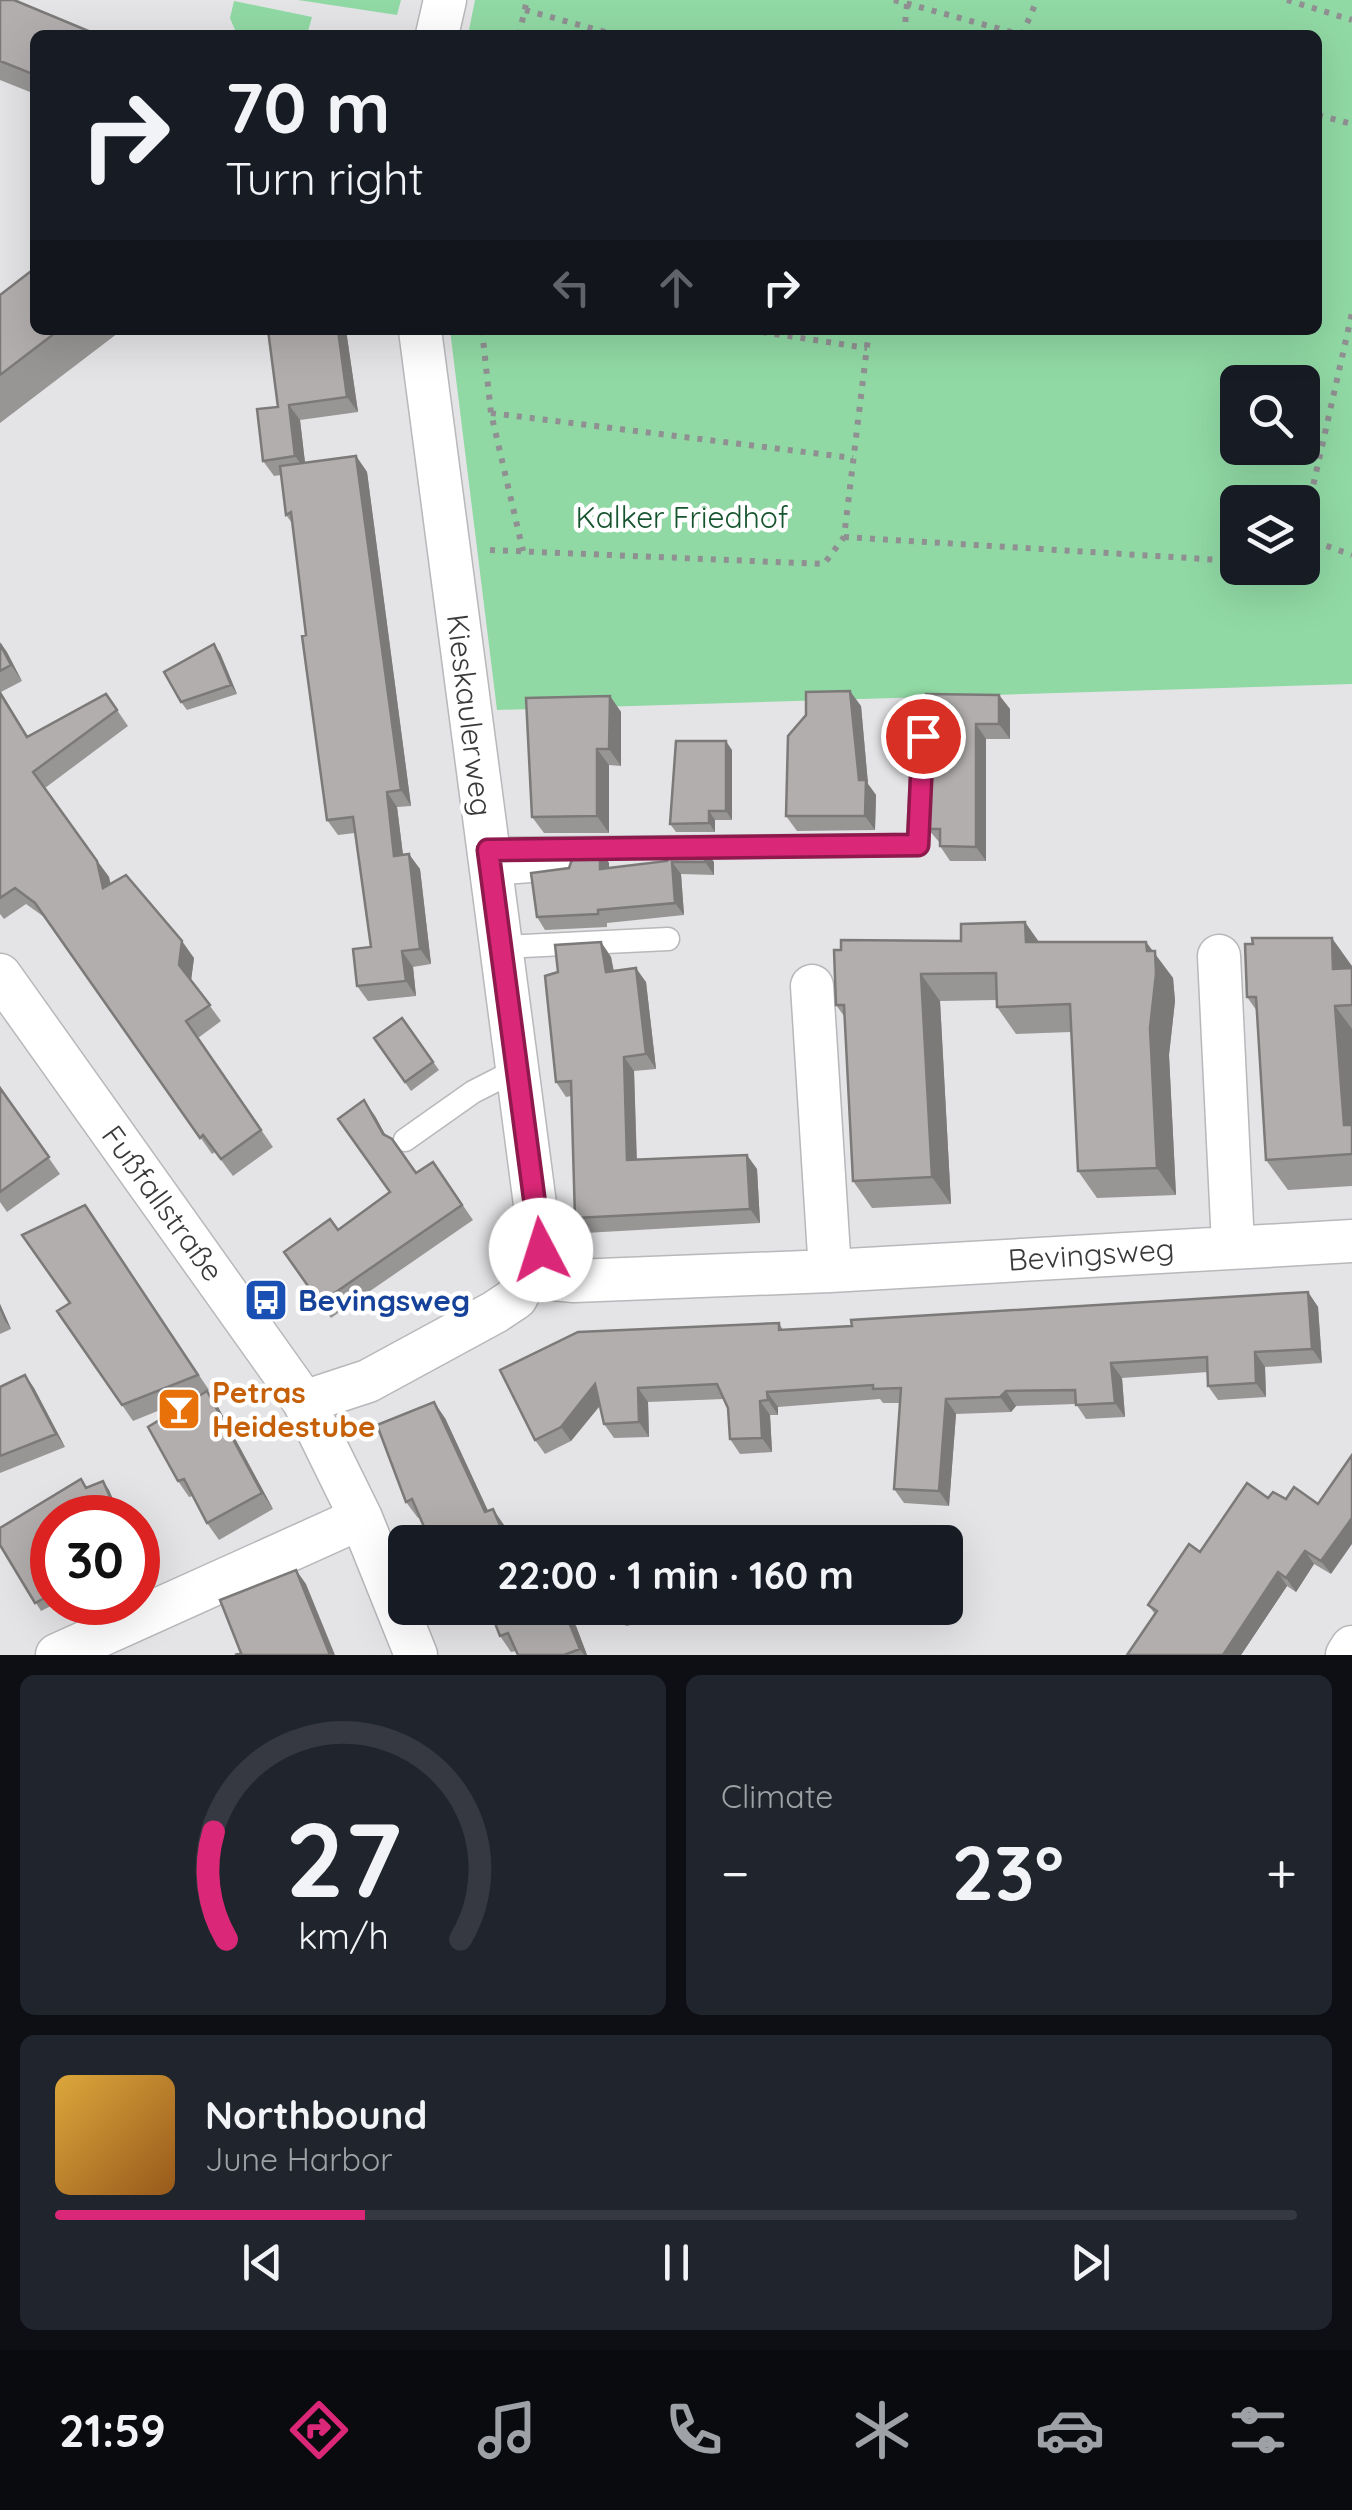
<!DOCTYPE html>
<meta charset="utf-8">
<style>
:root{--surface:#171b24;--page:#20242c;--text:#f1f3f6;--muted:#9ea1a6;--line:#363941;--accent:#db2777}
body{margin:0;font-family:Quicksand,sans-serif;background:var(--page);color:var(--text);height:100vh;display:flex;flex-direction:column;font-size:38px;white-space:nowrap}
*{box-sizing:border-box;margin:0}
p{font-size:32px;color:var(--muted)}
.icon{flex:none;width:55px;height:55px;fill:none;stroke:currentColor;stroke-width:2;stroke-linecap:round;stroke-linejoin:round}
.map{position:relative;height:1655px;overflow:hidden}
.panel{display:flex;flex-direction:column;gap:20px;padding:20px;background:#0d0f14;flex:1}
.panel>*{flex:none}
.banner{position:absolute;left:30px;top:30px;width:1292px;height:305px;border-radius:15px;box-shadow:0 10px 40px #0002;background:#171b24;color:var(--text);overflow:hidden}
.tools{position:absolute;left:1220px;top:365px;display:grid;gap:20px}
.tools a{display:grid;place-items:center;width:100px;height:100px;border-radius:15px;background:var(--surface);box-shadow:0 10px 40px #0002;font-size:50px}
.speed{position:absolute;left:30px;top:1495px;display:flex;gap:20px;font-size:50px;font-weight:700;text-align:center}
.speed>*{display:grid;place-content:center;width:130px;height:130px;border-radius:50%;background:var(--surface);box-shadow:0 10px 40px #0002;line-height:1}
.speed .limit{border:15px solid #d22;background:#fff;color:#111}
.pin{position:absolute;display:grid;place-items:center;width:85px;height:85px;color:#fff;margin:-42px;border:5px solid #fff;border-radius:50%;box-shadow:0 2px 10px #0007}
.me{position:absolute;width:110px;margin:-55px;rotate:355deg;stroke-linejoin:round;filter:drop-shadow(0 0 8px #0008)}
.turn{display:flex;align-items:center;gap:35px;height:210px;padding:0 30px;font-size:45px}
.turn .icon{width:130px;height:130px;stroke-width:2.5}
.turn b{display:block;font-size:70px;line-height:85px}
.lanes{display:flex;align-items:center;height:95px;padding:0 30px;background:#0003;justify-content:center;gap:50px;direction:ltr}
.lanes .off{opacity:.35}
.big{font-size:75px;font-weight:800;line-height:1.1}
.panel .tile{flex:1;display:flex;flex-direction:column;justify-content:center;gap:15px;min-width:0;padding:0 35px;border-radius:15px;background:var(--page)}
.panel .dial{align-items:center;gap:0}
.dial svg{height:260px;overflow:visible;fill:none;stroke:var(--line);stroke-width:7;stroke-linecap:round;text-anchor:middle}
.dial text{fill:var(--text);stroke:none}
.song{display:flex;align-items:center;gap:30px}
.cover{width:120px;height:120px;border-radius:15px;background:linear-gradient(135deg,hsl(40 70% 55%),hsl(30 70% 35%))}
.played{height:10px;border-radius:5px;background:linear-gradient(90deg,var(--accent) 25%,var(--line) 25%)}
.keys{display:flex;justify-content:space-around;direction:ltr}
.heat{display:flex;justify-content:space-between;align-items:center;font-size:55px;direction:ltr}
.panel .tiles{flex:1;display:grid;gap:20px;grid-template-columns:1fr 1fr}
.tile:last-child{grid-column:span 2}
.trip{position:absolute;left:388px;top:1525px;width:575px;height:100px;border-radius:15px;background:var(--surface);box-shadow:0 10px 40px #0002;font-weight:800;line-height:100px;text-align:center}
.menu{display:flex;height:160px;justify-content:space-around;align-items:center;background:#090b0e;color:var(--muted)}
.menu .icon{width:70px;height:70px}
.menu .active{color:var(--accent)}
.menu b{font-size:45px;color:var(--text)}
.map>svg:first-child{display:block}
.green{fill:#90d9a4;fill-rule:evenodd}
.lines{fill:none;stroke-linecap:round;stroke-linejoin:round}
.service-casing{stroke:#b8b8bb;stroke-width:25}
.minor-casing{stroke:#b8b8bb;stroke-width:45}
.path{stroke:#909092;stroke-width:6;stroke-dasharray:5 8;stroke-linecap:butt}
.service{stroke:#fff;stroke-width:22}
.minor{stroke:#fff;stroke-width:42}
.wall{fill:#989695}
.shaded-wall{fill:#7c7a79}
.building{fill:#b1aead;stroke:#7c7a79;stroke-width:2.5}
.route-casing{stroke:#8e194d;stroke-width:25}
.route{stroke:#db2777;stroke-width:18}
.labels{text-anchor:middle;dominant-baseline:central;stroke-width:9;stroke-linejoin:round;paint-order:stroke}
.park-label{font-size:30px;fill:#16552f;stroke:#fff}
.street-label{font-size:30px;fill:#3a3a3b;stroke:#fff}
.transit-label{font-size:30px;font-weight:bold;fill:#164399;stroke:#fff;text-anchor:start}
.food-label{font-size:30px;font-weight:bold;fill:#c56008;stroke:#fff;text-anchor:start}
</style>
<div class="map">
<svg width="1352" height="1655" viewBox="0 0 1352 1655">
<rect width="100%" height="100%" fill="#e4e4e7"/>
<path class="green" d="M298 0H401L397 15Z
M475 0H1352V684L497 710 450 330H1318V35H468ZM1238 382H1302V448H1238ZM1238 502H1302V568H1238Z
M234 1 312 17 307 35H237L230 18Z"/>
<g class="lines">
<defs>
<path id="service" d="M488 849 918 845 923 736
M492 874 570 868
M502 947 668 939
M405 1140 473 1092 518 1069"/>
<path id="minor" d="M437 35 445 0
M1219 956 1233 1245
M0 975 304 1402 361 1518 416 1655
M812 986 830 1271
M530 1277 574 1281 830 1271 1352 1241
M304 1402 368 1381 495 1312 516 1298 541 1250 420 330
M57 1655 361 1518
M1347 1655 1352 1647"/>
</defs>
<use href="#service" class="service-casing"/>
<use href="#minor" class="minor-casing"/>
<path class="path" d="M894 0 1022 35
M1287 0 1352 20
M525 10 616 35
M519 35 527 0
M904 35 907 4
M1022 35 1037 0
M1318 115 1352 124
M482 330 491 413 523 551
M749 330 867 348
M491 413 853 458
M1302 535 1352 313
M844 537 1238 561
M1302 537 1352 555
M490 550 824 564 844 537 869 330"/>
<use href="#service" class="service"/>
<use href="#minor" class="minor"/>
</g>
<path class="wall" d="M0 0 35 35V94L0 80Z
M0 295 35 330H122L0 423Z
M346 330 358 412 300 420 305 463 356 456 367 472 411 806 397 807 403 855 420 869 431 964 413 967 416 996 368 1001 357 986 371 947 355 833 338 835 327 820 292 523 286 515 281 475 274 476 263 461 278 407Z
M0 642 22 681 1 692 28 737 106 694 128 726 45 788 109 877 110 884 194 958 191 980 221 1021 198 1038 273 1147 233 1176 215 1152 212 1154 47 919 26 904 4 919 0 914Z
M220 653 237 694 187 710 181 702Z
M926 694 999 695 1010 709V739H986V861H950L940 846V843L928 829Z
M610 696 621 712V766L609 765V833H544L532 817Z
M861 706 868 784 876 795 875 830 797 831 786 816Z
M732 750V820H715V832H676L670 824Z
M600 850 609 863V868L667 861 714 862V875L681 874 684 915 607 923V927L545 930 537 917 569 868Z
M601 942 611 957 614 971 646 982 656 1069 634 1071 637 1160 757 1169 760 1223 585 1233 575 1218 571 1096 566 1097 556 1082Z
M1038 942H1146L1173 978 1175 1001 1169 1055 1176 1195 1097 1198 1078 1171 1071 1032 1016 1034 997 1007V1000L940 1001 951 1204 872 1208 853 1181 844 1016 836 1005 835 979Z
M1253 944 1352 966V1186L1288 1190 1266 1160 1257 1011 1247 997Z
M402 1018 439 1070 411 1091 374 1038Z
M0 1088 60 1174 7 1212 0 1202Z
M375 1116 386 1136 416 1173 433 1162 473 1220 331 1318 284 1252 338 1230 390 1192Z
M85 1205 209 1390 207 1391 218 1407 273 1509 219 1540 207 1523 193 1496 189 1497 178 1481 207 1391 133 1421 57 1311 70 1303Z
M1308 1292 1318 1307 1322 1363 1265 1367 1266 1397 1218 1400 1208 1386V1372L1122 1378 1125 1417 1086 1419 1076 1404 1016 1406 1011 1412 956 1414 949 1506 904 1503 894 1489 900 1403H883L880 1399 778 1407V1415H770L772 1452 740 1454 730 1439 728 1408 724 1399 648 1402 649 1437 614 1438 604 1424 600 1406 571 1441 545 1454 535 1440 500 1370 779 1323 783 1330 852 1326Z
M0 1304 11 1329 0 1334Z
M25 1375 34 1388 65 1447 0 1473V1387Z
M445 1418 488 1511 504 1525 512 1542H433L420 1517 418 1518 406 1502Z
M81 1479 87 1488 103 1481 109 1490 121 1518H52V1602H59L41 1611 0 1545V1528Z
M1268 1498 1286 1499 1331 1574 1314 1564 1296 1592 1287 1586 1241 1655H1127L1155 1614 1148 1605 1200 1552Z
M489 1608H559L560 1612 576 1626 587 1655H518L516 1651 511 1652 500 1636Z
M618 1608H716L626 1626 620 1617Z"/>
<path class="shaded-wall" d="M338 330H346L358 412 347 397Z
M289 405 300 420 306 471 295 456Z
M356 456 367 472 411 806 401 790Z
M0 642 7 652 22 681 11 665Z
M214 644 220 653 237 694 231 685Z
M850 691 861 706 868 784 876 795 875 830 865 816 859 780Z
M999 695 1010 709V739L999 724Z
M610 696 621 712V766L609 749Z
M976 724 986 739V861L976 847Z
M726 741 732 750V820L726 811Z
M597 749 609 765V833L597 816Z
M387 792 397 807 405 871 394 856Z
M709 811 715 820V832L709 823Z
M705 849 714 862V875L705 862Z
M600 850 609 863V882L600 869Z
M409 854 420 869 431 964 420 949Z
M97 861 109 877 115 904 103 888Z
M672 862 681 874 684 915 675 903Z
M1025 922 1044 949 1026 942Z
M1332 938 1352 966V996L1333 969Z
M182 941 194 958 191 981 179 965Z
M601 942 611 957 616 986 606 972Z
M1146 942 1173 978 1175 1001 1169 1055 1176 1195 1157 1168Z
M402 951 413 967 416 996 406 981Z
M636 968 646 982 656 1069 646 1054Z
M921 974 940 1001 951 1204 932 1177Z
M1335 1006 1352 1029V1137L1344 1125Z
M624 1057 634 1071 637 1175 627 1160Z
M364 1100 375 1116 393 1149 383 1134Z
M747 1155 757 1169 760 1223 750 1209Z
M1308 1292 1318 1307 1322 1363 1312 1349Z
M0 1304 11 1329 5 1321 0 1310Z
M1255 1352 1265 1367 1266 1397 1256 1383Z
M1111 1363 1122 1378 1125 1417 1115 1403Z
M25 1375 34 1388 65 1447 56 1434Z
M595 1384 605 1399 571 1441 561 1427Z
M638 1388 648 1402 649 1437 639 1422Z
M207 1391 218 1407 273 1509 262 1493Z
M1006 1391 1016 1406 1011 1412 1000 1397Z
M767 1392 778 1407V1415L768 1400Z
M946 1399 956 1414 949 1506 939 1491Z
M760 1401 770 1415 772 1452 762 1438Z
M434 1402 445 1418 496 1528 485 1512Z
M103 1481 109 1490 121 1518 116 1511Z
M493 1509 504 1525 512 1542H507Z
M1352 1518V1544L1331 1574 1321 1561Z
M1305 1551 1314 1564 1296 1592 1286 1578Z
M296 1570 306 1584 335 1655H330Z
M1278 1572 1287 1586 1241 1655H1223Z
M564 1610 576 1626 587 1655H584L580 1649Z"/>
<path class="building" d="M0 0H14L98 35H35V75L0 61Z
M35 268V330H59L0 375V295Z
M268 330H338L347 397 289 405 295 456 263 461 257 409 278 407Z
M356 456 401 790 387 792 394 856 409 854 420 949 402 951 406 981 357 986 353 949 371 947 353 817 327 820 302 636 306 635 291 512 286 515 280 466Z
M0 644 11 665 0 671Z
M214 644 231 685 181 702 164 672Z
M850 691 859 780H866L865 816H786L788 736 806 715V692Z
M0 693 27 737 106 694 117 710 33 772 97 861 103 888 126 875 182 941 179 965 210 1005 186 1021 261 1130 221 1159 203 1135 200 1138 35 903 15 888 0 898Z
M926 694 999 695V724H976V847L940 846V829H928Z
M610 696 609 749H597V816L532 817 526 698Z
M676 741H726V811H709V823L670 824Z
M705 849V862H672L675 903 598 910V914L537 917 531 873 569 868 575 851 600 850V869L667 861V850Z
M1025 922 1026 942H1146L1147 951H1155L1156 974 1150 1028 1157 1168 1078 1171 1070 1004 997 1007 996 973 921 974 932 1177 853 1181 844 1005H836L834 950H841V940L961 941V924Z
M1252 938H1332L1333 969 1352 968V1005L1335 1006 1344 1125H1352V1154L1266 1160 1256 997H1247L1245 944H1253Z
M601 942 606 972 636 968 646 1054 624 1057 627 1160 747 1155 750 1209 575 1218 571 1081 556 1082 545 976 558 972 555 945Z
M402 1018 433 1062 405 1082 374 1038Z
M0 1088 49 1157 0 1192Z
M364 1100 383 1134 392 1139 416 1173 433 1162 462 1205 320 1303 284 1252 330 1219 338 1230 390 1192 338 1119Z
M85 1205 198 1375 122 1405 57 1311 70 1303 22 1235Z
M1308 1292 1312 1349 1255 1352 1256 1383 1208 1386 1207 1357 1111 1363 1115 1403 1076 1405 1075 1390 1006 1391 1000 1397 946 1399 939 1491 894 1489 901 1388 873 1389V1385L767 1392 768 1400 760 1401 762 1438 730 1439 728 1408 717 1384 638 1388 639 1422 604 1424 595 1384 561 1427 535 1440 500 1370 578 1332 779 1323V1330L852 1326 851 1320Z
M25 1375 56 1434 0 1456V1387Z
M207 1391 262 1493 207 1523 184 1479 178 1481 148 1427Z
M434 1402 485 1512 493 1509 507 1542H441L436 1533 428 1536 412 1499 406 1502 377 1425Z
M1352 1455V1518L1321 1561 1305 1551 1286 1578 1278 1572 1223 1655H1127L1157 1611 1148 1605 1189 1544 1200 1552 1247 1483 1268 1498 1273 1492 1286 1499 1294 1487 1318 1504Z
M81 1479 86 1488 103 1481 116 1511 99 1518H52V1594L35 1603 0 1545V1528Z
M296 1570 330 1655H235L241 1653 220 1600Z
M489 1608H554L556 1614 564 1610 580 1649 564 1655H518L508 1633 500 1636Z
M618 1608H668L620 1617Z"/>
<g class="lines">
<defs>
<path id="route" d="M541 1250 488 850 918 845 923 736"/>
</defs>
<use href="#route" class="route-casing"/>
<use href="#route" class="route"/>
</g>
<defs>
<symbol id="bus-square" viewBox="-11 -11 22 22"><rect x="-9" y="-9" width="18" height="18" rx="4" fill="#1a4fb4" stroke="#fff"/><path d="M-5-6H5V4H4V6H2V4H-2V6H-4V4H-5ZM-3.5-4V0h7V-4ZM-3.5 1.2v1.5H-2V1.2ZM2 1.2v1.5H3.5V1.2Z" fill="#fff"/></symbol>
<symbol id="bar-square" viewBox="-11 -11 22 22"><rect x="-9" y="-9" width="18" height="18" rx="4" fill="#e8710a" stroke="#fff"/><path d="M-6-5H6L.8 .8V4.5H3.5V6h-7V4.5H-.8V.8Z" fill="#fff"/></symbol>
</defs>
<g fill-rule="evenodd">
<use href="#bus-square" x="241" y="1275" width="50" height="50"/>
<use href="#bar-square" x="154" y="1384" width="50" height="50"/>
</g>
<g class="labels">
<g class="park-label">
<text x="682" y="517">Kalker Friedhof</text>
</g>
<g class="street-label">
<text transform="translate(470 715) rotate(83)">Kieskaulerweg</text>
<text transform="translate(163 1203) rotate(54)">Fußfallstraße</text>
<text transform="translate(1091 1254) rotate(-4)">Bevingsweg</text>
</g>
<g class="transit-label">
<text x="298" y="1300">Bevingsweg</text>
</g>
<g class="food-label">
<text x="212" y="1392">Petras<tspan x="212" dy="34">Heidestube</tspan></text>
</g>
</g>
</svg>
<div class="tools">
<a><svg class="icon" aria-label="search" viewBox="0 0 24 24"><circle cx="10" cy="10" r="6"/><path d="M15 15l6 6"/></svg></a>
<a><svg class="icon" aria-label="layers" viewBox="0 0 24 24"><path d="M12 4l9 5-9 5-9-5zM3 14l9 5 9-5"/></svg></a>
</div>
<div class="speed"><div class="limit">30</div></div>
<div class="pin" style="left:923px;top:736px;background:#d93025"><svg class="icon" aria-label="arrive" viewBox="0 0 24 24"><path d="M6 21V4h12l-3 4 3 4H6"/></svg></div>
<svg class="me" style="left:541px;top:1250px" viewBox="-20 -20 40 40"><circle r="19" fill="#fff"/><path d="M0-13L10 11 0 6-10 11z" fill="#db2777"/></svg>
<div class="trip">22:00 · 1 min · 160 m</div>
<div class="banner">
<div class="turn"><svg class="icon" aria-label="right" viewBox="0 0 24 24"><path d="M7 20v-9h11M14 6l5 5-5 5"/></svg><div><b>70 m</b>Turn right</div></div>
<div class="lanes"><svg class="icon off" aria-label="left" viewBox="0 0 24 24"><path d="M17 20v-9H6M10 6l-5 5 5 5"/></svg><svg class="icon off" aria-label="ahead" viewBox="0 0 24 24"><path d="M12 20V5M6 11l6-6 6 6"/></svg><svg class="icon" aria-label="right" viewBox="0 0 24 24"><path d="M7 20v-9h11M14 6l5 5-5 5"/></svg></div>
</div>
</div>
<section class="panel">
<div class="tiles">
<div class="tile dial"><svg viewBox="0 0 100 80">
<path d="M14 69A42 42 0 1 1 86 69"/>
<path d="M14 69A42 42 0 0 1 10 36" stroke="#db2777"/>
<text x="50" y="56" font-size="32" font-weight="700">27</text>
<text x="50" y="72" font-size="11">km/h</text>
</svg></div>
<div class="tile"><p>Climate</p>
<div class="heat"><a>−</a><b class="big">23°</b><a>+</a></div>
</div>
<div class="tile">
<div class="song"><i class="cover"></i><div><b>Northbound</b><p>June Harbor</p></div></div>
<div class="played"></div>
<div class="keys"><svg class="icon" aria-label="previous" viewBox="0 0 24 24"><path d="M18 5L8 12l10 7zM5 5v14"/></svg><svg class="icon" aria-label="pause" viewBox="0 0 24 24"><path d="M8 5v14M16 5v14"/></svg><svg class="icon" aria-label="next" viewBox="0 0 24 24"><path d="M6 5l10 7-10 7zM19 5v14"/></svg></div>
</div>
</div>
</section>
<nav class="menu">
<b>21:59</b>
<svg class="icon active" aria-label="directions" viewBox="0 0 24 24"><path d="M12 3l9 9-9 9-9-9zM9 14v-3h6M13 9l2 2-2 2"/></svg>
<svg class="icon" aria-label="music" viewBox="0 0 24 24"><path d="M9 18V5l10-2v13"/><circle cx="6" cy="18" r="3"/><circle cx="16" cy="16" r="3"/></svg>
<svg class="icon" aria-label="phone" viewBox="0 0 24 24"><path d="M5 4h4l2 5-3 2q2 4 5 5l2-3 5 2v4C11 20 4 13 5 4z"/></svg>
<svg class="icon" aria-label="climate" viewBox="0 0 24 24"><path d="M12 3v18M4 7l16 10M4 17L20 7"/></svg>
<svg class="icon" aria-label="car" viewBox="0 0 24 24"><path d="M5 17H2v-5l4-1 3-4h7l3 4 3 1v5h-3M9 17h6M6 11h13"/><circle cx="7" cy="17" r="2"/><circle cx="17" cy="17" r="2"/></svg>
<svg class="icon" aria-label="filters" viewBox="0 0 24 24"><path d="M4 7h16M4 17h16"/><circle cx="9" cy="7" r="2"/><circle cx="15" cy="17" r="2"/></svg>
</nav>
